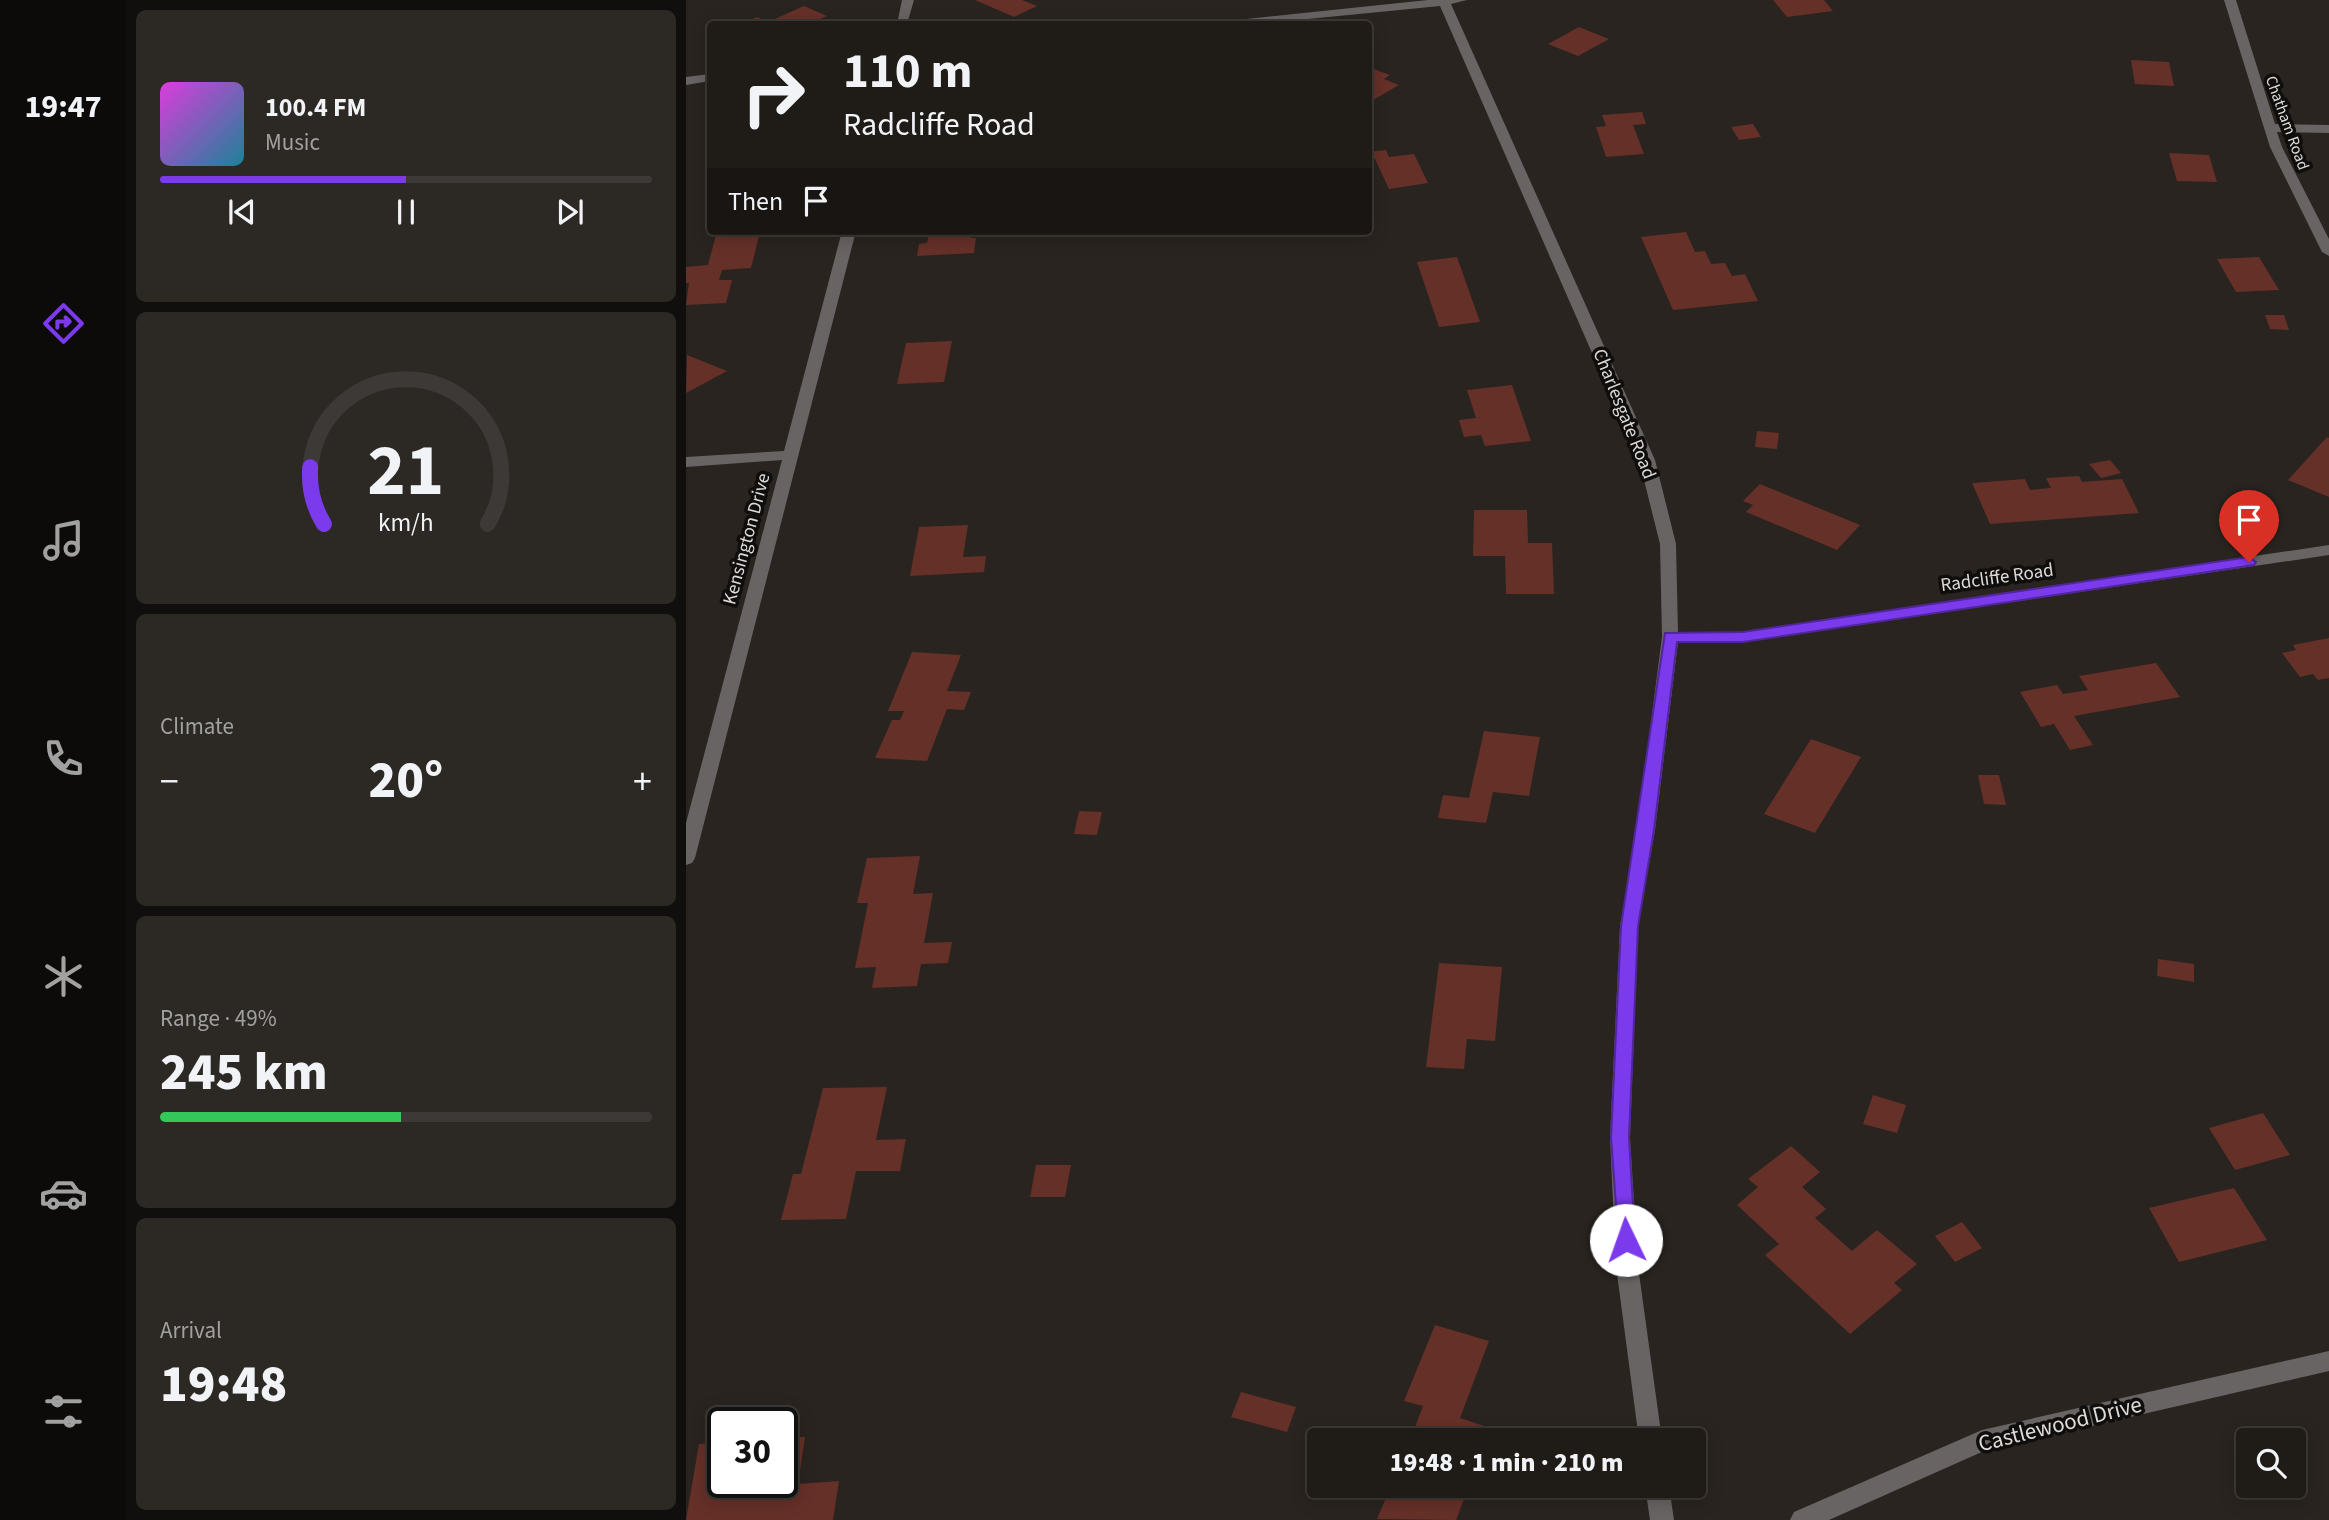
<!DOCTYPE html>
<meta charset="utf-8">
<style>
:root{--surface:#1f1b17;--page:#2c2824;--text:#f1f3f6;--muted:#a1a1a1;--line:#3c3936;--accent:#7c3aed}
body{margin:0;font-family:"Source Sans 3",sans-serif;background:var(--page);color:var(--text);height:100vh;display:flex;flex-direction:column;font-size:26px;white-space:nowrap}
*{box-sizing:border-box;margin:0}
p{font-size:23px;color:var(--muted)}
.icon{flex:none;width:38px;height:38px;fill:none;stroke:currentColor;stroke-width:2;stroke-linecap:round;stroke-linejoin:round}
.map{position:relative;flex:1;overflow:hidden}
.drawer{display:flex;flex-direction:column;gap:10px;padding:10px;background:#110f0d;width:560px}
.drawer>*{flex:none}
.banner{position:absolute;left:21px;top:21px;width:665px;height:214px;border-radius:7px;box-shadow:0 4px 18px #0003,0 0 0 2px var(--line);background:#1f1b17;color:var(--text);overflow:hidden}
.fabs{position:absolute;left:1550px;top:1428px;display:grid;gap:14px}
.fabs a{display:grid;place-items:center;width:70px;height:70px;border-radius:7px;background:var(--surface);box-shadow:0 4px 18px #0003,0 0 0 2px var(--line);font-size:35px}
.speed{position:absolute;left:21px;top:1407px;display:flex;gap:14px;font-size:35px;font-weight:700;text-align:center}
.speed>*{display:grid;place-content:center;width:91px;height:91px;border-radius:50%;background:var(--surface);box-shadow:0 4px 18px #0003,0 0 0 2px var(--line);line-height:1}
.speed .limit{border:4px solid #111;border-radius:10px;background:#fff;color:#111}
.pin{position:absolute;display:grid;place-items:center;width:60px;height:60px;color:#fff;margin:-72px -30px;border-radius:50% 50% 50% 0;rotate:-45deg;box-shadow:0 0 7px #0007}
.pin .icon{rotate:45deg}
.me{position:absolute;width:77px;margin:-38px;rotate:357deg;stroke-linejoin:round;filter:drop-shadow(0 0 5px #0008)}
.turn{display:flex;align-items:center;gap:24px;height:147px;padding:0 21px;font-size:32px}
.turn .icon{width:91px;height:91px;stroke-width:2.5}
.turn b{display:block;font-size:49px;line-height:60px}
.then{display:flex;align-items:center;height:66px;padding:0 21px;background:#0003;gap:14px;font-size:26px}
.big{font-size:52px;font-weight:800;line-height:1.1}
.drawer .widget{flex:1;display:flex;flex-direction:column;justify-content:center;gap:10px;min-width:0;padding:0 24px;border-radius:10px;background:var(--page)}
.drawer .dial{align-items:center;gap:0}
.dial svg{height:182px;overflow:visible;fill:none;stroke:var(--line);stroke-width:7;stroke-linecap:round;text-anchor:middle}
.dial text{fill:var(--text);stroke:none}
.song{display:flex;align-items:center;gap:21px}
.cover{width:84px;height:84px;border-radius:10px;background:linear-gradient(135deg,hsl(300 70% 55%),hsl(190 70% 35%))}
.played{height:7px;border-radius:4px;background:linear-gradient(90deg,var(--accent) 50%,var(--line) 50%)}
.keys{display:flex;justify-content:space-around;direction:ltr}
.heat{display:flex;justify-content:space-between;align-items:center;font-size:38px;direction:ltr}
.charge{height:10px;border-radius:5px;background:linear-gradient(90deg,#34c759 49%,var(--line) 0)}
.trip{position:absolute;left:621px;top:1428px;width:399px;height:70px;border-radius:7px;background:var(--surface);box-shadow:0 4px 18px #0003,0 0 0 2px var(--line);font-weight:800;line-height:70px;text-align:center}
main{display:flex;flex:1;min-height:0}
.dock{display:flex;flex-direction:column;width:126px;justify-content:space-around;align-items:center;background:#0c0b09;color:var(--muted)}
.dock .icon{width:49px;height:49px}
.dock .current{color:var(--accent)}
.dock b{font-size:32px;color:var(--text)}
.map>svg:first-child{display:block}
.building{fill:#653028}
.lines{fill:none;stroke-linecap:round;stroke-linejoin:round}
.minor{fill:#686464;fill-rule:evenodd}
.route{fill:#7c3aed;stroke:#51269a;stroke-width:2}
.labels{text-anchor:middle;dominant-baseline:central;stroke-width:7;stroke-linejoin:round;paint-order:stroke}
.far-street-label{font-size:16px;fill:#dedad8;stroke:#100e0c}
.street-label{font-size:19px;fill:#dedad8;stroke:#100e0c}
.near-street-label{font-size:23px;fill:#dedad8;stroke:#100e0c}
</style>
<main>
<nav class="dock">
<b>19:47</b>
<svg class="icon current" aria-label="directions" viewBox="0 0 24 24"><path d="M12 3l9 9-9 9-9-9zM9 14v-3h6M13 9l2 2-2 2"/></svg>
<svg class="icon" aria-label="music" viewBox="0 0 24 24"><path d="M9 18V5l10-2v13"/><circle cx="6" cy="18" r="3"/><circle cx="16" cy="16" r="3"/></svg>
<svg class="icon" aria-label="phone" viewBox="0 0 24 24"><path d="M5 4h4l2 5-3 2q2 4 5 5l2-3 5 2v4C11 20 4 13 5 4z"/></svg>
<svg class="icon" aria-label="climate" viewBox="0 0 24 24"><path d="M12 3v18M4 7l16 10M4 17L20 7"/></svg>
<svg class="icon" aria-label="car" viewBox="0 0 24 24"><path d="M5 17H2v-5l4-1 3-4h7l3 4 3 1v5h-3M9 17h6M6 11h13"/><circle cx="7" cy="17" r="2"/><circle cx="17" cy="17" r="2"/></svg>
<svg class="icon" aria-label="filters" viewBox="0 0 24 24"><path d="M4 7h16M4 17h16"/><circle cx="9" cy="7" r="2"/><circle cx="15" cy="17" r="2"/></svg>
</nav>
<section class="drawer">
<div class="widget">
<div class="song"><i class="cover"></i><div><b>100.4 FM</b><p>Music</p></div></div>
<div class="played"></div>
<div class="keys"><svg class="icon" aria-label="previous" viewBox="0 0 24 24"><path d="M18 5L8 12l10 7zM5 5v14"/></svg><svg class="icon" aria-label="pause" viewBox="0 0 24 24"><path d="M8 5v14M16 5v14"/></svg><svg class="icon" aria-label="next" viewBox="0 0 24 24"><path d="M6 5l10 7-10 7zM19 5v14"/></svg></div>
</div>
<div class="widget dial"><svg viewBox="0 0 100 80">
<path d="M14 69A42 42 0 1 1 86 69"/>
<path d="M14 69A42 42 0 0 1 8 44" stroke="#7c3aed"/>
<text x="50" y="56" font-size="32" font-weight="700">21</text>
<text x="50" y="72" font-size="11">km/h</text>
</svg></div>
<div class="widget"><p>Climate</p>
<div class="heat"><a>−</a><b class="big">20°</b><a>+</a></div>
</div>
<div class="widget"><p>Range · 49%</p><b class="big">245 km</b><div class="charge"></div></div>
<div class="widget"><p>Arrival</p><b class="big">19:48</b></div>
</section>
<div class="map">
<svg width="1643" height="1520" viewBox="0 0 1643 1520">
<rect width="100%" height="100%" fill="#29241f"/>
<path class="building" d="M289 0H336L351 6 328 17Z
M1087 0H1138L1147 11 1101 17Z
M118 6 141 16 123 24H54L71 17 82 22Z
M893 27 923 39 892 56 862 44Z
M1445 60 1483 62 1488 86 1449 84Z
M682 67 704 75 698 79 713 85 682 103Z
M956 112 960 124 947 125 958 154 920 157 910 127 920 126 916 115Z
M1067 124 1075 137 1053 140 1045 127Z
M700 150 703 157 728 154 742 183 703 189 689 159 684 160 682 156V152Z
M1483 153 1523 155 1531 182 1491 181Z
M244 231H286L285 238H290L288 253 231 256 233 244 241 243Z
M74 232 65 268 36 270 33 280H46L40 303 0 305 3 283H0V267L22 265 30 235Z
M1000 232 1009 252 1019 251 1025 264 1039 263 1046 276 1059 274 1072 301 987 310 955 237Z
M771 257 794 322 753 327 731 262Z
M1573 257 1593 290 1550 292 1531 259Z
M1579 315H1598L1603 330 1584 329Z
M266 341 258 382 211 384 220 343Z
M1 355 41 371 0 393Z
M826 385 845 441 799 446 795 435 778 437 773 420 790 418 781 390Z
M1071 431 1093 433 1091 449 1069 447Z
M1641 437 1643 438V497L1602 480Z
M1424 460 1435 473 1415 478 1403 464Z
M1393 476 1396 482 1436 479 1453 513 1304 524 1286 483 1339 479 1344 490 1365 488 1360 478Z
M1074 484 1174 525 1151 550 1060 512 1067 505 1057 501Z
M788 510H841L842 543H866L868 594H820L819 556H787Z
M282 525 277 557 300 556 298 572 224 576 233 527Z
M1643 638V678L1632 680 1627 674 1614 677 1596 653 1610 650 1607 645Z
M226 652 275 655 261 691 285 692 278 710 261 709 241 761 189 758 206 720H214L218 711H202Z
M1470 663 1494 697 1388 716 1407 745 1384 750 1368 724 1355 727 1334 692 1371 685 1377 694 1402 690 1393 676Z
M798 731 854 737 843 796 807 792 800 823 752 818 757 795 783 798Z
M1125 739 1175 757 1129 833 1078 814Z
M1292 775H1313L1320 805 1298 804Z
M393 811 416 812 411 835 388 834Z
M234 856 227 894 247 893 238 943 266 942 262 963 235 964 231 986 186 988 190 967 169 968 182 903H171L181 858Z
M1472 959 1508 964V982L1471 976Z
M753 963 816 967 809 1041 781 1039 778 1069 740 1067Z
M201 1087 190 1140 220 1139 214 1171H170L160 1219 95 1220 107 1174H115L137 1088Z
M1187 1095 1220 1105 1211 1133 1177 1124Z
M1577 1113 1604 1155 1549 1170 1523 1128Z
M1105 1146 1134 1172 1116 1187 1140 1209 1129 1218 1166 1251 1191 1230 1231 1264 1208 1283 1216 1290 1164 1334 1079 1255 1093 1244 1051 1205 1072 1187 1062 1179Z
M350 1165H385L379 1197H344Z
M1548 1188 1581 1240 1493 1262 1463 1208Z
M1276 1222 1296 1248 1269 1262 1249 1236Z
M749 1325 803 1341 774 1418 804 1428 800 1440H724L737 1406 718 1401Z
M555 1392 610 1407 601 1432 545 1417Z
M119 1437 112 1484 153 1481 147 1520H0L13 1444 37 1442V1482H96V1438Z
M705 1486H783L770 1520 691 1519Z"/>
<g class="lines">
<path class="minor" d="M216 0H228L221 24H211Z
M742 0H781L765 4 969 460 990 544 992 632H1057L1643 545V555L1057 642H992L969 830 952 926 944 1138 952 1266 976 1440H953L930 1266 924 1138 934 926 951 830 976 637 974 544 953 460 754 6 570 24H535L541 21Z
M1538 0H1550L1589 124 1643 125V133L1591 132 1596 147 1643 239V256L1636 252 1584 147Z
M24 74V81L0 85V77Z
M156 231H170L9 858 6 863 0 865V823L96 460 0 467V457L98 451Z
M1643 1351V1371L1298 1451 1143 1520H1104L1108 1512 1296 1430Z
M959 1486H983L988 1520H964Z"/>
</g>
<path class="route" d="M1563 557 1570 562 1568 565 1057 642H991L968 830 952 926 943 1138 949 1240 946 1246 940 1249 933 1246 925 1138 935 926 979 633 1057 632Z"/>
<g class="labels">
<g class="far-street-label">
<text transform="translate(1601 123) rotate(70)">Chatham Road</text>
</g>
<g class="street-label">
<text transform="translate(938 414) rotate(68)">Charlesgate Road</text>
<text transform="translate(61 539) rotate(-75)">Kensington Drive</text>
<text transform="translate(1311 578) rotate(-8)">Radcliffe Road</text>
</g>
<g class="near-street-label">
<text transform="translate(1374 1424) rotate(-14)">Castlewood Drive</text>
</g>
</g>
</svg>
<div class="fabs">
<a><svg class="icon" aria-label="search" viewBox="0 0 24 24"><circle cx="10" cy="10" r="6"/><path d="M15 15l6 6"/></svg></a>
</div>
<div class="speed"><div class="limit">30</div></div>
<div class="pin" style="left:1563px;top:562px;background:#d93025"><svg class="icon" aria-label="arrive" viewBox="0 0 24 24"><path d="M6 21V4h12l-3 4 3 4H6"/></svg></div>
<svg class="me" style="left:940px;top:1240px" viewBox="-20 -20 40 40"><circle r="19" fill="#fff"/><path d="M0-13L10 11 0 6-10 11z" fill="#7c3aed"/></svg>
<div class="trip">19:48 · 1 min · 210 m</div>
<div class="banner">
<div class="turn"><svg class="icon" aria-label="right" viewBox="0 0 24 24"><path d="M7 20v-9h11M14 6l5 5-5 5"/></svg><div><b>110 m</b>Radcliffe Road</div></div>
<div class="then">Then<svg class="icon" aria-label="arrive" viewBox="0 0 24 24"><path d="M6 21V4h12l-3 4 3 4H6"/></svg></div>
</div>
</div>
</main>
